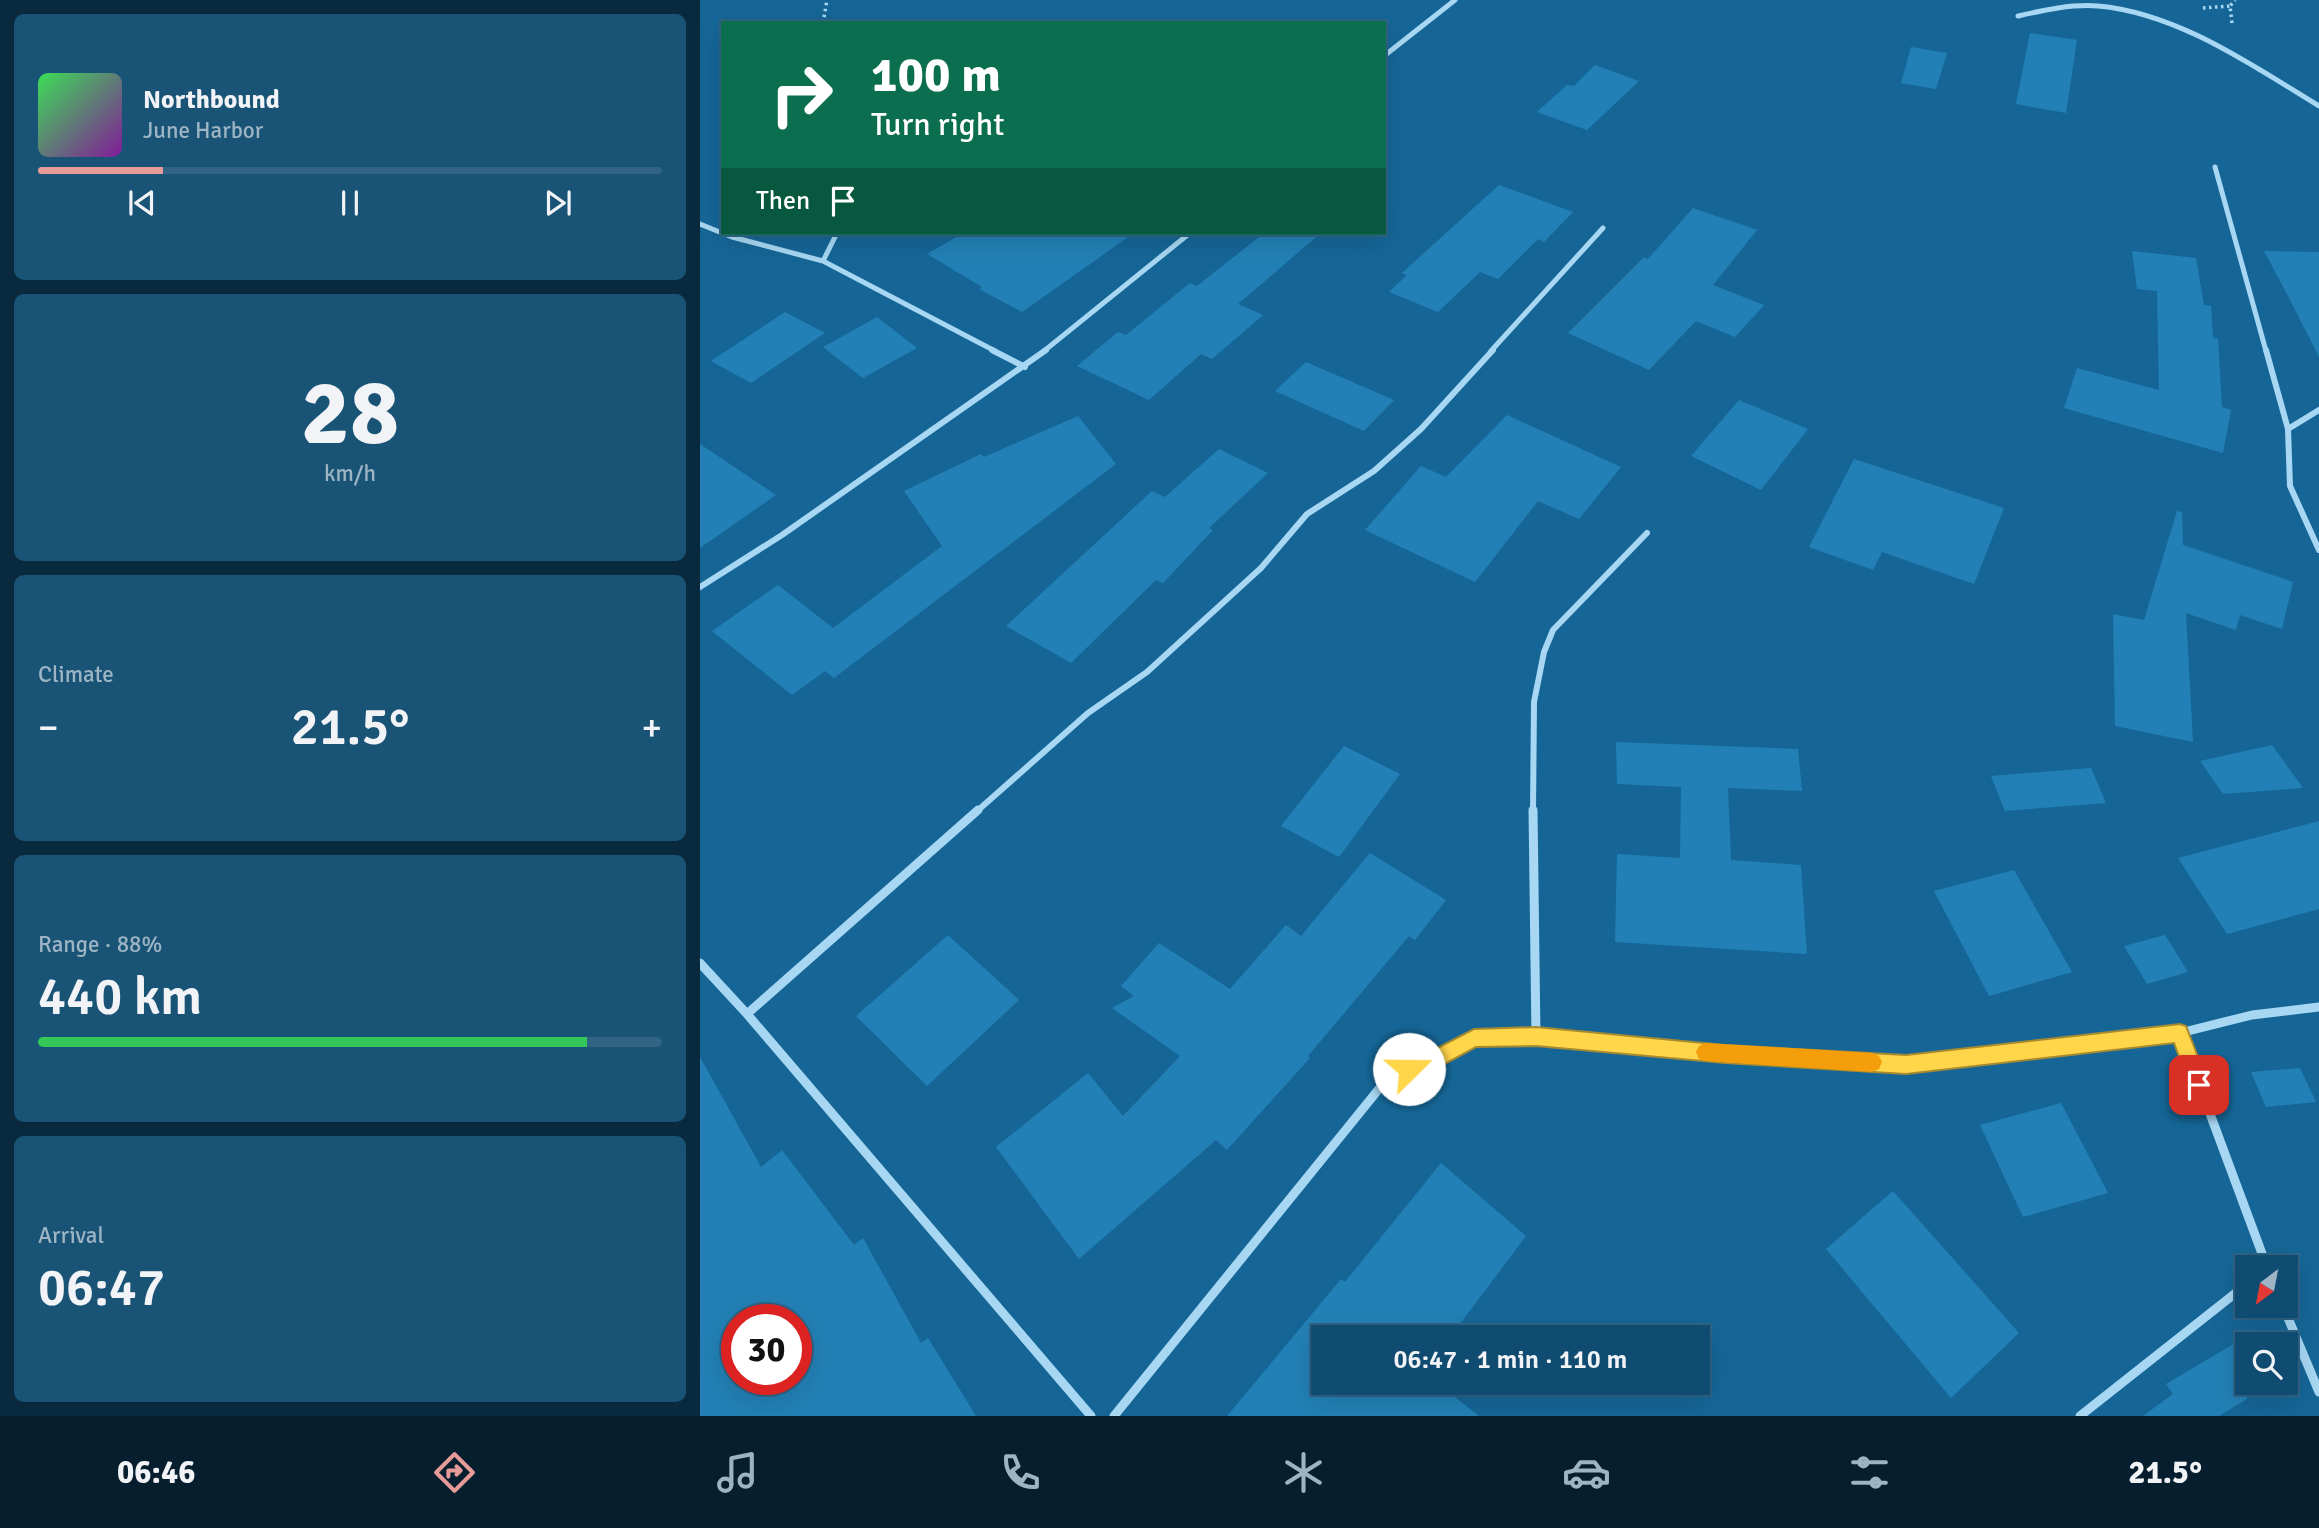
<!DOCTYPE html>
<meta charset="utf-8">
<style>
:root{--surface:#104c71;--page:#195376;--text:#f1f3f6;--muted:#9cb4c3;--line:#306384;--accent:#e69b98}
body{margin:0;font-family:Signika,sans-serif;background:var(--page);color:var(--text);height:100vh;display:flex;flex-direction:column;font-size:26px;white-space:nowrap}
*{box-sizing:border-box;margin:0}
p{font-size:23px;color:var(--muted)}
.icon{flex:none;width:38px;height:38px;fill:none;stroke:currentColor;stroke-width:2;stroke-linecap:round;stroke-linejoin:round}
.map{position:relative;flex:1;overflow:hidden}
.sheet{display:flex;flex-direction:column;gap:14px;padding:14px;background:#092a3e;width:700px}
.sheet>*{flex:none}
.guide{position:absolute;left:21px;top:21px;width:665px;height:214px;border-radius:0px;box-shadow:0 7px 28px #0002,0 0 0 2px var(--line);background:#0b6e4f;color:#fff;overflow:hidden}
.needle{width:46px;rotate:212deg}
.buttons{position:absolute;left:1535px;top:1255px;display:grid;gap:14px}
.buttons a{display:grid;place-items:center;width:63px;height:63px;border-radius:0px;background:var(--surface);box-shadow:0 7px 28px #0002,0 0 0 2px var(--line);font-size:35px}
.speed{position:absolute;left:21px;top:1304px;display:flex;gap:14px;font-size:35px;font-weight:700;text-align:center}
.speed>*{display:grid;place-content:center;width:91px;height:91px;border-radius:50%;background:var(--surface);box-shadow:0 7px 28px #0002,0 0 0 2px var(--line);line-height:1}
.speed .limit{border:10px solid #d22;background:#fff;color:#111}
.pin{position:absolute;display:grid;place-items:center;width:60px;height:60px;color:#fff;margin:-30px;border-radius:14px;box-shadow:0 4px 10px #0006}
.me{position:absolute;width:77px;margin:-38px;rotate:68deg;stroke-linejoin:round;filter:drop-shadow(0 0 5px #0008)}
.turn{display:flex;align-items:center;gap:24px;height:147px;padding:0 35px;font-size:32px}
.turn .icon{width:91px;height:91px;stroke-width:2.5}
.turn b{display:block;font-size:49px;line-height:60px}
.then{display:flex;align-items:center;height:66px;padding:0 35px;background:#0003;gap:14px;font-size:26px}
.big{font-size:52px;font-weight:600;line-height:1.1}
.sheet .widget{flex:1;display:flex;flex-direction:column;justify-content:center;gap:10px;min-width:0;padding:0 24px;border-radius:10px;background:var(--page)}
.sheet .dial{align-items:center;gap:0}
.dial b{font-size:91px;line-height:1}
.song{display:flex;align-items:center;gap:21px}
.cover{width:84px;height:84px;border-radius:10px;background:linear-gradient(135deg,hsl(130 70% 55%),hsl(290 70% 35%))}
.played{height:7px;border-radius:4px;background:linear-gradient(90deg,var(--accent) 20%,var(--line) 20%)}
.keys{display:flex;justify-content:space-around;direction:ltr}
.heat{display:flex;justify-content:space-between;align-items:center;font-size:38px;direction:ltr}
.charge{height:10px;border-radius:5px;background:linear-gradient(90deg,#34c759 88%,var(--line) 0)}
.trip{position:absolute;left:611px;top:1325px;width:399px;height:70px;border-radius:0px;background:var(--surface);box-shadow:0 7px 28px #0002,0 0 0 2px var(--line);font-weight:600;line-height:70px;text-align:center}
.dock{display:flex;height:112px;justify-content:space-around;align-items:center;background:#061e2d;color:var(--muted)}
.dock .icon{width:49px;height:49px}
.dock .current{color:var(--accent)}
.dock b{font-size:32px;color:var(--text)}
main{display:flex;flex:1;min-height:0}
.map>svg:first-child{display:block}
.building{fill:#2380b6;fill-rule:evenodd}
.lines{fill:none;stroke-linecap:round;stroke-linejoin:round}
.path{stroke:#a7d7f2;stroke-width:3.5;stroke-dasharray:2.5 3.5;stroke-linecap:butt}
.minor-far2{stroke:#a7d7f2;stroke-width:5}
.minor-far1{stroke:#a7d7f2;stroke-width:6}
.minor{stroke:#a7d7f2;stroke-width:9}
.route{fill:#ffd54a;stroke:#a68a30;stroke-width:2}
.slow{fill:#f59e0b}
</style>
<main>
<section class="sheet">
<div class="widget">
<div class="song"><i class="cover"></i><div><b>Northbound</b><p>June Harbor</p></div></div>
<div class="played"></div>
<div class="keys"><svg class="icon" aria-label="previous" viewBox="0 0 24 24"><path d="M18 5L8 12l10 7zM5 5v14"/></svg><svg class="icon" aria-label="pause" viewBox="0 0 24 24"><path d="M8 5v14M16 5v14"/></svg><svg class="icon" aria-label="next" viewBox="0 0 24 24"><path d="M6 5l10 7-10 7zM19 5v14"/></svg></div>
</div>
<div class="widget dial"><b>28</b><p>km/h</p></div>
<div class="widget"><p>Climate</p>
<div class="heat"><a>−</a><b class="big">21.5°</b><a>+</a></div>
</div>
<div class="widget"><p>Range · 88%</p><b class="big">440 km</b><div class="charge"></div></div>
<div class="widget"><p>Arrival</p><b class="big">06:47</b></div>
</section>
<div class="map">
<svg width="1619" height="1416" viewBox="0 0 1619 1416">
<rect width="100%" height="100%" fill="#156697"/>
<path class="building" d="M1330 33 1377 40 1366 113 1316 104Z
M1211 47 1247 53 1236 89 1201 83Z
M895 65 939 81 887 130 837 112 867 85 874 86Z
M799 185 873 212 844 242 838 239 798 279 780 272 738 312 689 292 707 275 702 273Z
M993 208 1057 230 1013 285 1064 305 1035 337 996 321 949 370 868 333 944 257 948 259Z
M263 233H434L322 312 279 289 282 287 227 254Z
M564 233H621L538 304 563 315 512 359 501 354 449 400 377 366 418 332 426 335 490 283 497 286Z
M1432 251 1496 258 1504 305 1511 306 1513 338 1518 339 1522 407 1531 410 1523 453 1364 408 1377 368 1459 390 1457 291 1437 289Z
M1564 251 1619 252V357L1587 294Z
M85 312 125 333 51 383 11 361Z
M177 317 217 348 163 378 123 347Z
M606 362 694 400 664 431 575 391Z
M1039 400 1108 429 1061 490 991 456Z
M807 415 921 467 879 519 838 501 775 582 665 530 721 466 746 477Z
M378 416 416 464 134 678 125 671 92 695 12 631 78 585 133 628 242 546 204 491 281 454 284 457Z
M0 444 76 495 0 548Z
M519 449 568 473 509 528 513 530 463 583 456 580 371 663 306 626 452 491 465 497Z
M1154 459 1304 508 1274 584 1182 552 1173 570 1109 547Z
M1477 511 1482 512 1483 545 1593 582 1582 629 1540 615 1536 630 1486 613 1493 742 1415 726 1413 614 1444 620Z
M916 742 1098 749 1102 791 1028 788 1031 860 1101 865 1107 954 915 942 917 854 980 858 981 787 917 784Z
M1572 745 1603 788 1523 794 1500 761Z
M644 746 700 774 639 857 581 826Z
M1391 768 1406 803 1305 811 1291 776Z
M1619 821V909L1527 934 1478 858Z
M670 853 746 900 715 940 709 936 608 1056 610 1058 527 1150 516 1140 379 1259 296 1147 388 1073 423 1116 480 1056 412 1008 434 996 421 986 459 943 530 989 586 925 601 936Z
M1314 870 1372 972 1289 996 1234 891Z
M248 935 319 1000 227 1086 156 1016Z
M1465 935 1488 972 1447 984 1424 946Z
M0 1057 61 1167 82 1150 154 1245 163 1238 221 1343 228 1338 276 1416H0ZM37 1320H96V1379H37Z
M1600 1068 1616 1102 1566 1107 1551 1072Z
M1361 1103 1408 1193 1323 1217 1280 1125Z
M741 1163 826 1236 750 1337H623V1382H736L779 1416H527L641 1279 645 1282Z
M1193 1191 1319 1333 1251 1398 1126 1249Z
M1547 1336V1399L1519 1416H1443L1473 1394 1466 1384Z"/>
<g class="lines">
<path class="path" d="M1503 8 1530 6
M123 23 127 0
M1532 23 1530 6 1535 0"/>
<path class="minor-far2" d="M1318 16C1344 10 1372 4 1398 6 1478 13 1553 66 1619 106
M684 56 755 0
M1515 167 1566 351
M0 224 32 237 123 261 295 351
M123 261 137 233
M344 351 490 233
M791 351 903 228"/>
<path class="minor-far1" d="M292 350 325 367
M1566 350 1588 429 1590 486 1619 550
M1588 429 1619 410
M0 587 82 535 346 350
M276 812 388 713 447 672 561 568 607 514 674 471 721 429 793 350
M833 812 834 702 844 652 853 630 947 533"/>
<path class="minor" d="M833 810 836 1037
M0 963 47 1014 391 1416
M47 1014 278 810
M1480 1033 1567 1267
M1583 1306 1619 1392
M414 1416 691 1074 728 1063 774 1038 836 1037 1025 1054 1206 1064 1480 1033 1552 1015 1619 1007
M1380 1416 1547 1284"/>
</g>
<path class="route" d="M1480 1024 1486 1026 1509 1085 1506 1092 1499 1094 1492 1092 1474 1043 1206 1074 1025 1063 836 1046 776 1047 728 1073 709 1078 703 1075 700 1069 703 1062 724 1055 774 1029 836 1027 1025 1045 1206 1055Z"/>
<path class="slow" d="M1005 1043 1172 1053 1179 1056 1182 1062 1179 1069 1172 1072 1005 1061 999 1059 996 1052 999 1046Z"/>
</svg>
<div class="buttons">
<a><svg class="needle" viewBox="-14 -14 28 28"><path d="M0-13l5 13h-10z" fill="#e53935"/><path d="M0 13l5-13h-10z" fill="#9cb4c3"/></svg></a>
<a><svg class="icon" aria-label="search" viewBox="0 0 24 24"><circle cx="10" cy="10" r="6"/><path d="M15 15l6 6"/></svg></a>
</div>
<div class="speed"><div class="limit">30</div></div>
<div class="pin" style="left:1499px;top:1085px;background:#d93025"><svg class="icon" aria-label="arrive" viewBox="0 0 24 24"><path d="M6 21V4h12l-3 4 3 4H6"/></svg></div>
<svg class="me" style="left:709px;top:1069px" viewBox="-20 -20 40 40"><circle r="19" fill="#fff"/><path d="M0-13L10 11 0 6-10 11z" fill="#ffd54a"/></svg>
<div class="trip">06:47 · 1 min · 110 m</div>
<div class="guide">
<div class="turn"><svg class="icon" aria-label="right" viewBox="0 0 24 24"><path d="M7 20v-9h11M14 6l5 5-5 5"/></svg><div><b>100 m</b>Turn right</div></div>
<div class="then">Then<svg class="icon" aria-label="arrive" viewBox="0 0 24 24"><path d="M6 21V4h12l-3 4 3 4H6"/></svg></div>
</div>
</div>
</main>
<nav class="dock">
<b>06:46</b>
<svg class="icon current" aria-label="directions" viewBox="0 0 24 24"><path d="M12 3l9 9-9 9-9-9zM9 14v-3h6M13 9l2 2-2 2"/></svg>
<svg class="icon" aria-label="music" viewBox="0 0 24 24"><path d="M9 18V5l10-2v13"/><circle cx="6" cy="18" r="3"/><circle cx="16" cy="16" r="3"/></svg>
<svg class="icon" aria-label="phone" viewBox="0 0 24 24"><path d="M5 4h4l2 5-3 2q2 4 5 5l2-3 5 2v4C11 20 4 13 5 4z"/></svg>
<svg class="icon" aria-label="climate" viewBox="0 0 24 24"><path d="M12 3v18M4 7l16 10M4 17L20 7"/></svg>
<svg class="icon" aria-label="car" viewBox="0 0 24 24"><path d="M5 17H2v-5l4-1 3-4h7l3 4 3 1v5h-3M9 17h6M6 11h13"/><circle cx="7" cy="17" r="2"/><circle cx="17" cy="17" r="2"/></svg>
<svg class="icon" aria-label="filters" viewBox="0 0 24 24"><path d="M4 7h16M4 17h16"/><circle cx="9" cy="7" r="2"/><circle cx="15" cy="17" r="2"/></svg>
<b>21.5°</b>
</nav>
